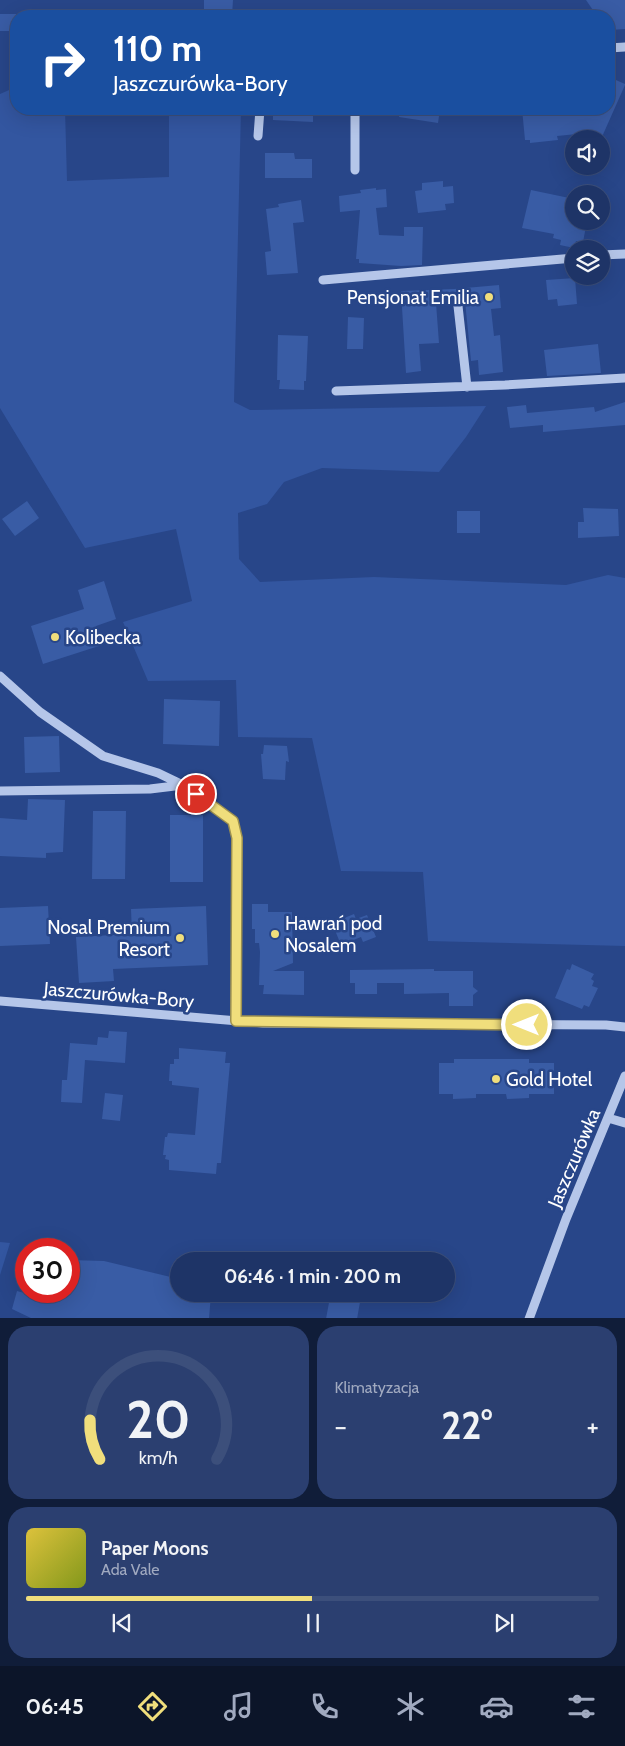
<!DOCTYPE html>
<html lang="pl">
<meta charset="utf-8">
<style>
:root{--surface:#1e3467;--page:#2b3f70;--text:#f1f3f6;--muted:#a1aac0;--line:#3c4f7b;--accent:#f0de7c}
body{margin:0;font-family:Cabin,sans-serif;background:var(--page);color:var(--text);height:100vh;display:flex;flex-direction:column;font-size:19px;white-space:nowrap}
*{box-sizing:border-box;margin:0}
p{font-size:16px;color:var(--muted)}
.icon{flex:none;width:28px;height:28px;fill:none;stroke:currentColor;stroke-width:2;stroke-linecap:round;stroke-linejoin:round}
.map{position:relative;height:1318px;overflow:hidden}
.details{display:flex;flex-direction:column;gap:8px;padding:8px;background:#101d39;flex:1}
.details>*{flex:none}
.top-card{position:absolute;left:10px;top:10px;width:605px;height:105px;border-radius:20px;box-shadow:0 5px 20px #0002,0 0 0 1px var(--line);background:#1a4fa0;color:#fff;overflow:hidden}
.buttons{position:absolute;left:565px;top:130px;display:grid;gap:10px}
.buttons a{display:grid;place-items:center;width:45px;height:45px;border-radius:50%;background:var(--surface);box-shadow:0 5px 20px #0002,0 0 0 1px var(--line);font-size:25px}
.speed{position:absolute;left:15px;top:1238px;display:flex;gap:10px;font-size:25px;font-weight:700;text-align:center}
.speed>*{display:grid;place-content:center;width:65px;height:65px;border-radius:50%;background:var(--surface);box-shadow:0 5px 20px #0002,0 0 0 1px var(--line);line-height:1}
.speed .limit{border:8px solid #d22;background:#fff;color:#111}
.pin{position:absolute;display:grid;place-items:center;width:42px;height:42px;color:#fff;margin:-21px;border:2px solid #fff;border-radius:50%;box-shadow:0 1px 5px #0007}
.me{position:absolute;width:55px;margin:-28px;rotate:270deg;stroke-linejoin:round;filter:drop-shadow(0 0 4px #0008)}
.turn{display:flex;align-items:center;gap:18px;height:105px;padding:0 20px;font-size:22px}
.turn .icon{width:65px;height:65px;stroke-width:2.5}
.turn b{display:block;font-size:35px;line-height:42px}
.big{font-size:38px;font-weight:800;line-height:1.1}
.details .tile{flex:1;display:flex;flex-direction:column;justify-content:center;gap:8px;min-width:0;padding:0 18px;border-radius:20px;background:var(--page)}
.details .dial{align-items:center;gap:0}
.dial svg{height:130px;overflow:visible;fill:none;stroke:var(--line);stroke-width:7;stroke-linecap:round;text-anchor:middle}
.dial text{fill:var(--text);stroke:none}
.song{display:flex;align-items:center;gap:15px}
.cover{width:60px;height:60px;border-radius:8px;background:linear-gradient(135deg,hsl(50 70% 55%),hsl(70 70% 35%))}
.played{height:5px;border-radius:2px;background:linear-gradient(90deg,var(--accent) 50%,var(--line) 50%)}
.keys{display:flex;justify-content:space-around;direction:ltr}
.heat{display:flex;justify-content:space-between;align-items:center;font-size:28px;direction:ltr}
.details .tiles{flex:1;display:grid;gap:8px;grid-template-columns:1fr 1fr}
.tile:last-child{grid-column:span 2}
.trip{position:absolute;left:170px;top:1252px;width:285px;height:50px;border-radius:25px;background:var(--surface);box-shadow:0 5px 20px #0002,0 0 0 1px var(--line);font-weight:800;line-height:50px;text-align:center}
.menu{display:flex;height:80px;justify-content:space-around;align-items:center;background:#0c1529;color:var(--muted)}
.menu .icon{width:35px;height:35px}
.menu .selected{color:var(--accent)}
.menu b{font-size:22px;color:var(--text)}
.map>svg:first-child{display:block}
.green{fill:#3356a0}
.building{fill:#395ca5}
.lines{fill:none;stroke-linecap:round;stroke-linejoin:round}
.minor{stroke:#b5c6e9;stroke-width:9}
.route-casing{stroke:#9c9051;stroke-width:12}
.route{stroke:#f0de7c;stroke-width:9}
.poi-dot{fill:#f0de7c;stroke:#284689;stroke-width:2}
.labels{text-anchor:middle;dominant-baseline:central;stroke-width:5;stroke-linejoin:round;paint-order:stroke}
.poi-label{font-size:19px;fill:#fff;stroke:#284689;text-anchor:start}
.street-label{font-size:19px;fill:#fff;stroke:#284689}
</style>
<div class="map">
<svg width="625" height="1319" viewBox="0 0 625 1319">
<rect width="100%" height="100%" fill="#284689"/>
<path class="green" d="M16 87V109H65L67 181 169 177V109H241L234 402 250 410 486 406 466 437 439 472 322 468 284 482 267 504 238 513 239 559 260 582 374 577 566 585 608 575 625 578V946L428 941 423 872 341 871 312 738 238 737 236 680 148 681 123 622 192 601 176 529 85 548 0 408V94Z
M0 1242 10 1243 0 1275Z"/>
<path class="building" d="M204 0H233L232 16H204Z
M586 0H625V29L609 30V16H597Z
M0 14H16V31H0Z
M609 77 625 84V85L601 139 587 133 557 136 558 140 530 143V140H525L522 109H609Z
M273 109H313V122L273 120Z
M400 109H440L438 123 399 117Z
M265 153H294L295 159H312V178H265Z
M443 181V187L453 186 454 203 445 204 446 210 418 213 415 191 422 190V183Z
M376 188V190L386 189 387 207 376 208 379 235 404 236V227H423L422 265 401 266 359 263V259H356L360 210 340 212 339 196 361 193 360 190Z
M531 190 574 199V221H587L583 242 576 241 574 248 560 245 561 240 553 238 554 234 522 228Z
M301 200 304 222 293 223 298 273 267 275 265 252 271 251 266 209 279 207 278 204Z
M575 278 577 304 558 306 557 299 548 300 546 280Z
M499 285 501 308 491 309 494 336 500 335 503 372 479 375 478 360 471 361 465 301 458 300 453 302 436 303 439 343 419 344 421 371 406 373 401 291 454 289Z
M348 317 364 318 363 349H347Z
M278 335 308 336 306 381H304V390L279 389 280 380H277Z
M598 344 601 373 547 376 544 350Z
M625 402V425L543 432V425L510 428 507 407 526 405 527 413 594 407 595 412Z
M27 501 39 518 15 536 2 519Z
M583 508 618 509 619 536 578 538V522H584Z
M457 511H480V533H457Z
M104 581 116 619 96 626 102 645 43 664 31 626 84 609 78 590Z
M164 699 220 701 219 746 163 744Z
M59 736 60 772 25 773 24 737Z
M264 745 287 746 289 762 286 761 285 780 263 779 261 754H263Z
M28 799 65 800 63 852 46 853V858L0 856V818L27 820Z
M93 811H126L125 879H92Z
M170 815H203V882H170Z
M252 904H268V912H292L293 963 273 971H304V995L263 994 264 985H259L260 952 259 943H255V929H252Z
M48 906 50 944 0 946V908Z
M206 906 208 965 113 969 114 981 79 983 76 937 132 934 131 909Z
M354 914 356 919 367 915 376 937 363 942 361 937 341 945 332 923Z
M572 964 594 974 591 979 594 981 592 986 598 988 589 1007 584 1005 582 1009 555 998 567 969 570 970Z
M434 969V971H473V987L478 991 473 995V1006H449V993L404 994V983H377V994H355V983H350V970Z
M109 1031 127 1032 125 1063 85 1060 82 1103 61 1102 62 1080H67L70 1043 97 1045 98 1037 108 1038Z
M179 1048 226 1052 225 1063H230L221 1163H217L216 1174 169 1170V1160L165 1159 166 1155H163L165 1137H167L168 1133 195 1135 199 1088 172 1085V1081H169L170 1064H174V1059H179Z
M454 1059H529V1063H554V1094H529V1098L507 1099 506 1094H476V1098L453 1099V1094H439V1063H454Z
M105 1093 123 1095 120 1121 102 1119Z
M69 1260 104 1261 179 1279V1294H211L209 1319H33L12 1309 17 1291 35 1296 51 1291H69Z
M330 1297 360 1302 357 1319H326Z"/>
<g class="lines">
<path class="minor" d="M609 48 625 47
M258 136 260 109
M355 170V109
M601 255 625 254
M323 280 574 258
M458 306 467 387
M336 391 505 385 625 378
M0 676 40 712 103 756 158 773 183 785 233 821 237 837 235 1021
M0 791 150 789 183 785
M0 1001 263 1023 606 1025 625 1027
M608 1118 625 1123
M529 1319 566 1219 625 1076"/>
</g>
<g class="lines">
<defs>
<path id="route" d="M196 794 233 821 237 838 236 1021 527 1025"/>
</defs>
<use href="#route" class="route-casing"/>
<use href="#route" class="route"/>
</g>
<g class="poi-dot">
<circle cx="489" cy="297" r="5"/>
<circle cx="55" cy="637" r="5"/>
<circle cx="275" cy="934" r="5"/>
<circle cx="180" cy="938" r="5"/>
<circle cx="496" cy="1079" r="5"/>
</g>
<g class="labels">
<g class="poi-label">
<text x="479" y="297" text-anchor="end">Pensjonat Emilia</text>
<text x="65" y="637">Kolibecka</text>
<text x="285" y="923">Hawrań pod<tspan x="285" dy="22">Nosalem</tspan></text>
<text x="170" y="927" text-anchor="end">Nosal Premium<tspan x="170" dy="22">Resort</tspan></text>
<text x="506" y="1079">Gold Hotel</text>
</g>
<g class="street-label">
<text transform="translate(119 995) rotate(5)">Jaszczurówka-Bory</text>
<text transform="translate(574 1158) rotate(-67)">Jaszczurówka</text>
</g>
</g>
</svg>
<div class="buttons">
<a><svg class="icon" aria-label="sound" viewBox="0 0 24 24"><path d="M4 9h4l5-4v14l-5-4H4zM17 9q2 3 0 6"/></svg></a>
<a><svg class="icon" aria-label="search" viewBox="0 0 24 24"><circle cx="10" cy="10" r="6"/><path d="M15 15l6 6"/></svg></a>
<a><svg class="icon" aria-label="layers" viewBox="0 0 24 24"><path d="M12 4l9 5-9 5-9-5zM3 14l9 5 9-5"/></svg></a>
</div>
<div class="speed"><div class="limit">30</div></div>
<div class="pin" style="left:196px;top:794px;background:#d93025"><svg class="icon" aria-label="arrive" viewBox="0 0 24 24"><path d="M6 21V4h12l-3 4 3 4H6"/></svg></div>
<svg class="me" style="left:527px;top:1025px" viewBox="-20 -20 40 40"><circle r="17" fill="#f0de7c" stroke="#fff" stroke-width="3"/><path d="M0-11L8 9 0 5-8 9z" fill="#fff"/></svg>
<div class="trip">06:46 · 1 min · 200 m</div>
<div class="top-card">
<div class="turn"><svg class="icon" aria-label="right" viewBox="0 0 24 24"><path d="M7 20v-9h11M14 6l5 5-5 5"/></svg><div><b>110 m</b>Jaszczurówka-Bory</div></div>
</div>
</div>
<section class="details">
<div class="tiles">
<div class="tile dial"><svg viewBox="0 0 100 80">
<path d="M14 69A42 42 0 1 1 86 69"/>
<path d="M14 69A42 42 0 0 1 8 45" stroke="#f0de7c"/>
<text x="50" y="56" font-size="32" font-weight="700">20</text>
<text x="50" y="72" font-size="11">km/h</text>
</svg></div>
<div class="tile"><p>Klimatyzacja</p>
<div class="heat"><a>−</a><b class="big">22°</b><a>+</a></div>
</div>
<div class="tile">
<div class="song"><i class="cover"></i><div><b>Paper Moons</b><p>Ada Vale</p></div></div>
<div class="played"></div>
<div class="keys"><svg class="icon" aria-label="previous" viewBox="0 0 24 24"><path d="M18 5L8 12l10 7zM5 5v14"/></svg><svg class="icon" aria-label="pause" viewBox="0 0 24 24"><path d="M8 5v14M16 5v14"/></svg><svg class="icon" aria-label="next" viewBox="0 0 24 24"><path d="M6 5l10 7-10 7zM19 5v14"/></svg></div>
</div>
</div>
</section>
<nav class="menu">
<b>06:45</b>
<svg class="icon selected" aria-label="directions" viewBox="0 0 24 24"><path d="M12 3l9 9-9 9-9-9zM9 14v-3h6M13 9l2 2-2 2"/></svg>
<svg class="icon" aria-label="music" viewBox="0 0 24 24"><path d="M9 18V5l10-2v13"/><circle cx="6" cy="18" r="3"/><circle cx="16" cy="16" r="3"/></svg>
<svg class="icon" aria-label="phone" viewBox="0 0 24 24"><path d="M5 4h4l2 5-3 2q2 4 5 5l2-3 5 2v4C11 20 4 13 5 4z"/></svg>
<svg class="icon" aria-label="climate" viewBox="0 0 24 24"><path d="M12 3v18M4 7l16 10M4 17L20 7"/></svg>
<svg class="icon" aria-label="car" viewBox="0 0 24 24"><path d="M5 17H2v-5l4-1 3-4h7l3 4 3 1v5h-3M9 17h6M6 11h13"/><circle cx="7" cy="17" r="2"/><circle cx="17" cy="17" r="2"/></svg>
<svg class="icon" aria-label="filters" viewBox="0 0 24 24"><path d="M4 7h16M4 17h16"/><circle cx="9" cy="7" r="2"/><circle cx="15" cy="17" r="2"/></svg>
</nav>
